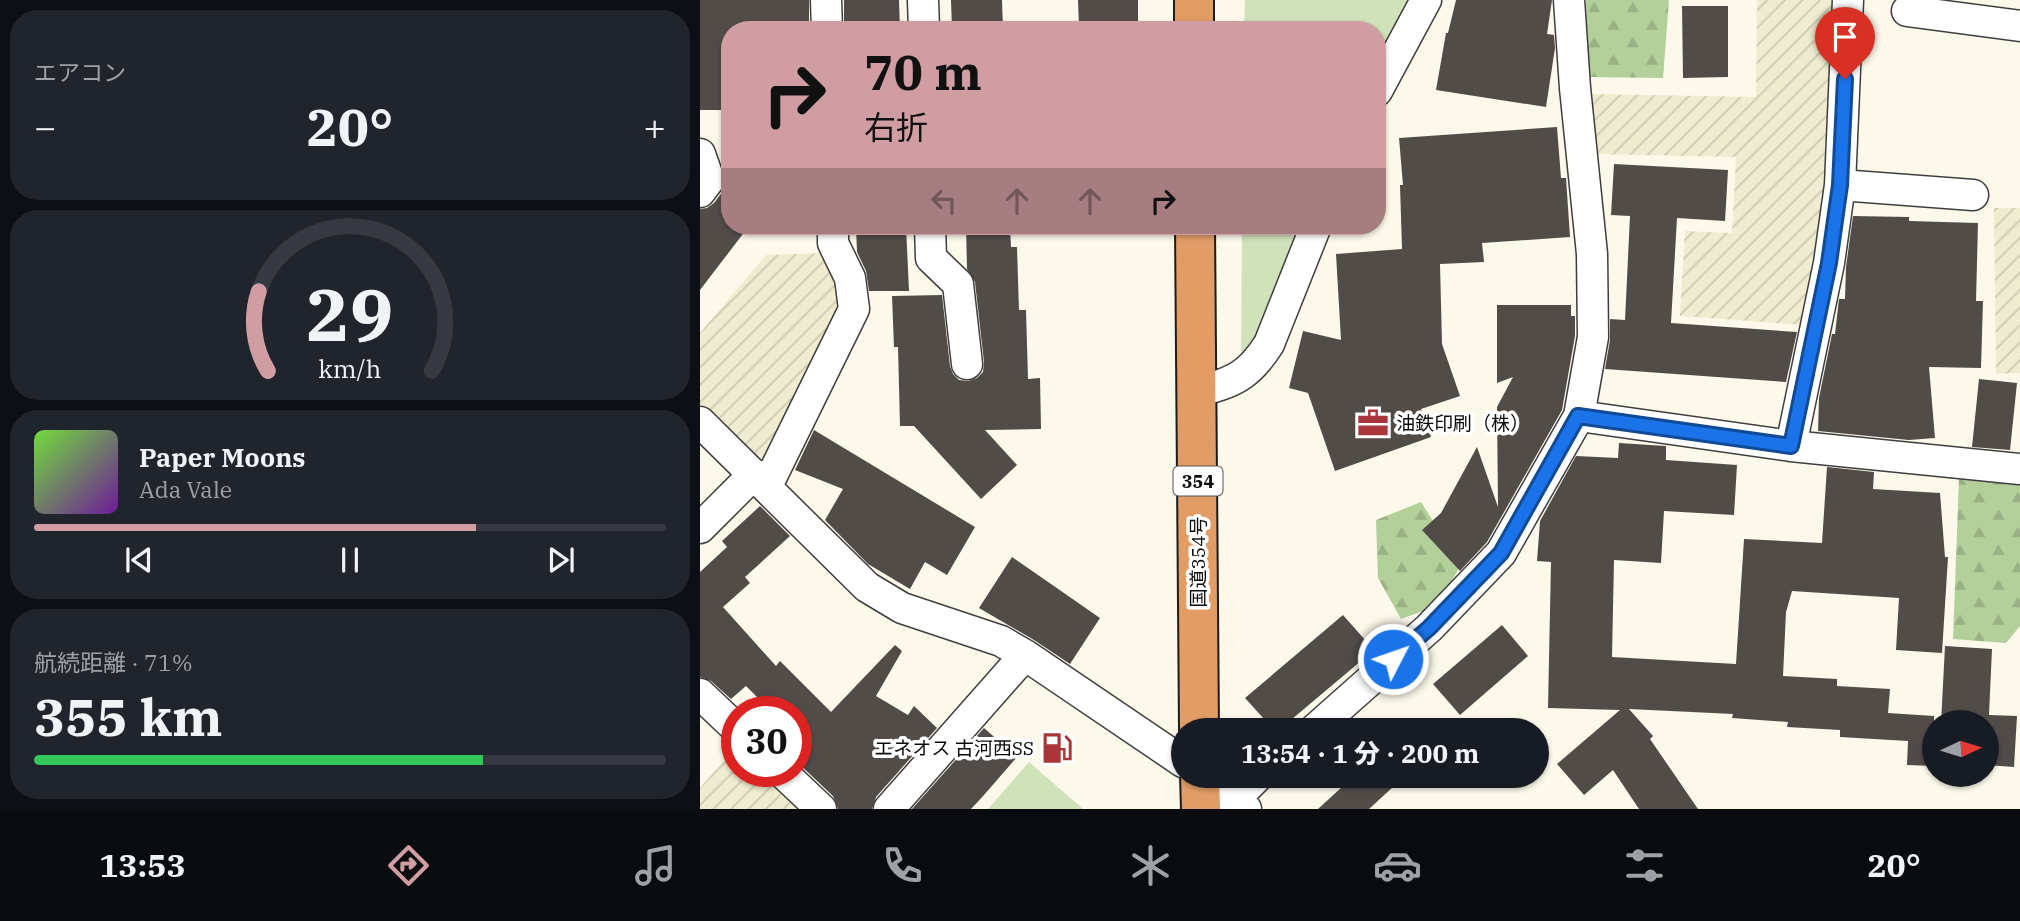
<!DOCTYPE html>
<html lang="ja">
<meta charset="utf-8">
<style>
:root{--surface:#171b24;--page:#20242c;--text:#f1f3f6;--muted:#9ea1a6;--line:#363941;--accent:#d09ea2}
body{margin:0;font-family:"IBM Plex Serif","Noto Sans JP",serif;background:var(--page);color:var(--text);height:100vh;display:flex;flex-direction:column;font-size:26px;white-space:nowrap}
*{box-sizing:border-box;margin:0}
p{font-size:23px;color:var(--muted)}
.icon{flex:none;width:38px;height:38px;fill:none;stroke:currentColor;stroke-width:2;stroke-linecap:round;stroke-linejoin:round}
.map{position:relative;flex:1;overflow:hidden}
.sheet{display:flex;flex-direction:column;gap:10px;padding:10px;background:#0d0f14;width:700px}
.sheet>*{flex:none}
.guide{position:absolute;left:21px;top:21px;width:665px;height:214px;border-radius:28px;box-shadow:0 2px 5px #0004;background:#d09ea2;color:#111;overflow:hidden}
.needle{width:46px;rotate:86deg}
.fabs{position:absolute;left:1222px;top:710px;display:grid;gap:14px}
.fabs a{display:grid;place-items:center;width:77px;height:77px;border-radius:50%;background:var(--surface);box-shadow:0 2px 5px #0004;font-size:35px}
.speed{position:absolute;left:21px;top:696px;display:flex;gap:14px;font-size:35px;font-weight:700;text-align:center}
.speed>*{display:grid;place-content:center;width:91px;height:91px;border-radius:50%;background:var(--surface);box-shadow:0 2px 5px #0004;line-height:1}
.speed .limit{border:10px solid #d22;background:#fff;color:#111}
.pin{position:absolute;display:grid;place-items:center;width:60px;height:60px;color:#fff;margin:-72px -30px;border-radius:50% 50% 50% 0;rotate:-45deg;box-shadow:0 0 7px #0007}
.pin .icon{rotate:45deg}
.me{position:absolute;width:77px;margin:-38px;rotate:49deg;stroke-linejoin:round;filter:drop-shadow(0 0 5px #0008)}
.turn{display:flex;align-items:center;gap:24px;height:147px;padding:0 28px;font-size:32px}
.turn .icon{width:91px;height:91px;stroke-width:2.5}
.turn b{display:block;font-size:49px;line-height:60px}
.lanes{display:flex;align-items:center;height:66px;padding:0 28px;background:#0003;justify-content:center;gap:35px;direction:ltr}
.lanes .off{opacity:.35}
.big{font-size:52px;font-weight:800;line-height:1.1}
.sheet .widget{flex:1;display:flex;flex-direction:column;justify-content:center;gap:10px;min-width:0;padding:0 24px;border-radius:28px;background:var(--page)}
.sheet .dial{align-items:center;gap:0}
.dial svg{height:182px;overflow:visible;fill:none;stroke:var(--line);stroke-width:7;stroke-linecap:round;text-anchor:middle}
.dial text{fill:var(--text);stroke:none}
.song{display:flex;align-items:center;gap:21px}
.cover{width:84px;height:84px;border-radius:10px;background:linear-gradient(135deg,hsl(100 70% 55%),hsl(280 70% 35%))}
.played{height:7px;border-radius:4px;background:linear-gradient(90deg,var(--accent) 70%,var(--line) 70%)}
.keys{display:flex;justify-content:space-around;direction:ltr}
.heat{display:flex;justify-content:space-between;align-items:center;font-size:38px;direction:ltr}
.charge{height:10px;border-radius:5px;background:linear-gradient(90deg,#34c759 71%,var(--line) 0)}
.trip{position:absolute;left:471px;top:718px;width:378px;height:70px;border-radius:35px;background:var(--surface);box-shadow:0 2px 5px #0004;font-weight:800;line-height:70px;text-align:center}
.tab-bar{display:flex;height:112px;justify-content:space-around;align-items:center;background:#090b0e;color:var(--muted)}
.tab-bar .icon{width:49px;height:49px}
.tab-bar .active{color:var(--accent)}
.tab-bar b{font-size:32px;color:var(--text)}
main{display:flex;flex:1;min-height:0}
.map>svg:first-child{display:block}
.farmland{fill:url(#farmland-furrows)}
.grass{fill:#cfe2ba}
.forest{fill:url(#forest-firs)}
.building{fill:#524c49}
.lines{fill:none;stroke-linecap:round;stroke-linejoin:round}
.street-casing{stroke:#3e3e3e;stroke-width:33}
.highway-casing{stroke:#1c1c1c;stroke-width:42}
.street{stroke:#fff;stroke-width:30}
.highway{stroke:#e19d65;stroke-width:38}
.route-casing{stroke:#114b97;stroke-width:18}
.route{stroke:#1a73e8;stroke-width:12}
.labels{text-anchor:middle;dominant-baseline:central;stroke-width:7;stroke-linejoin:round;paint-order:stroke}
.shield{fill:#fff;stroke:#545454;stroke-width:2}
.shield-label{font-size:18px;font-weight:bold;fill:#0b0b0b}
.poi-label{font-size:19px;fill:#0b0b0b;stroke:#fff;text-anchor:start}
.street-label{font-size:19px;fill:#0b0b0b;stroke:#fff}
</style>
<main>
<section class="sheet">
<div class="widget"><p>エアコン</p>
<div class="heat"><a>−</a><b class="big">20°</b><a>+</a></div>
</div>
<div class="widget dial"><svg viewBox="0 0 100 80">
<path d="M14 69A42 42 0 1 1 86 69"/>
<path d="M14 69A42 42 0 0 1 10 34" stroke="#d09ea2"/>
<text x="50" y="56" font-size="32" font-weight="700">29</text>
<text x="50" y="72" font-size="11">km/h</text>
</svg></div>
<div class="widget">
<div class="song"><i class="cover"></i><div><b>Paper Moons</b><p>Ada Vale</p></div></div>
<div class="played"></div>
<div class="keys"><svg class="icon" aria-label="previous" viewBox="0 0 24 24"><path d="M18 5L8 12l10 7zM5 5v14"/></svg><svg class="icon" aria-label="pause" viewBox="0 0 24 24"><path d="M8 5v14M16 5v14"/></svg><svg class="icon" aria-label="next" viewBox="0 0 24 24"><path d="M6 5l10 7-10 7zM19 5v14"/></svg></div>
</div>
<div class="widget"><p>航続距離 · 71%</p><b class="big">355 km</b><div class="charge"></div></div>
</section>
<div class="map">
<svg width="1320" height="809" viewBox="0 0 1320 809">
<defs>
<pattern id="farmland-furrows" width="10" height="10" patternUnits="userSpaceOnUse" patternTransform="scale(1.75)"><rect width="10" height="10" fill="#efeccf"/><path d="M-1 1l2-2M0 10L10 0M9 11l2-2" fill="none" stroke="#ccc9b0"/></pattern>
<pattern id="forest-firs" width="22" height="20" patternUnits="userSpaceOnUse" patternTransform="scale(1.75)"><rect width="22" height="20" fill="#b3d09b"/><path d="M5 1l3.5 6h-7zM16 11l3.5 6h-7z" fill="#99b184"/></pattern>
</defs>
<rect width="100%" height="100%" fill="#fcf9eb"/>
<path class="farmland" d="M1057 0H1137L1132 183 1106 325 980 316 985 231 1032 233 1036 157 892 154 891 94 1056 97Z
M1294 208H1320V373L1296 374Z
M124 253 146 309 65 475 0 403V333L66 255Z
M35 748 37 772H62L105 809H0V788Z"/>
<path class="grass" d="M545 0H726L677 100V30H544Z
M542 226H615L559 340 541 365Z
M329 762 383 809H288Z"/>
<path class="forest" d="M886 0H969L963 78 887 77Z
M1259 478 1320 479V626L1306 643 1253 639Z
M721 502 761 565 737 606 701 619 678 578 676 520Z"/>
<path class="building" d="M0 0H109V30H30V110H0Z
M144 0H199L200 30H144Z
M251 0H302L303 30H252Z
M378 0H438V27H379Z
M756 0H852L847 34 854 35 855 48 846 107 736 90 746 33H748Z
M982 6H1028V77L983 78Z
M857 127 861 178H866L870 237 782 243 784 262 740 264 742 344 760 396 721 409 731 437 635 471 608 393 589 388 603 331 641 340 636 254 702 249 700 185H703L699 138Z
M914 164 1028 170 1025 221 977 218 971 323 1097 332 1086 382 905 369 910 340V319L925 320 930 216 911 215Z
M30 166V226H49L0 290V209L7 208 14 203 23 191 26 182 25 172Z
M1153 216 1209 217V221L1278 223 1276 301H1283L1281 368 1229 367 1235 438 1209 440 1118 431 1119 398 1132 334H1135L1139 299H1145L1146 267Z
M156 226H206L209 291H169L166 271 157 252Z
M266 226H310L311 247H317L319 310H326L328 379 340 378 341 429 285 430 317 465 281 499 214 426H200L198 347H194L192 296 242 295 250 366 253 374 259 380 268 381 277 378 283 372 284 362 275 282 267 269Z
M797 305H871V316H875V336L862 410 787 542 760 571 722 530 741 513 777 447 798 507 797 407 813 377 797 383Z
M1279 379 1317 383 1310 450 1272 447Z
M114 430 275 527 247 575 225 562 210 589 168 564 125 520 143 489 95 470Z
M919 443 966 446V460L1037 465 1034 515 964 511 961 563 914 560 912 657 1036 664 1044 539 1122 543 1127 467 1174 472 1173 489 1240 493 1245 557H1248L1242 653 1196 650 1199 598 1092 591 1086 612 1083 676 1137 679V686L1190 689 1188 713 1234 716V766L1207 765 1208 741 1140 737V730L1087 727 1088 722 1032 718 1033 714 929 709 953 736 950 739 998 809H939L913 770 884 795 857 764 920 710 848 708 851 562 837 561 840 521 876 456 918 458Z
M60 506 90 536 45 577 50 583 23 607 76 666 80 661 131 712 195 645 202 651 176 696 208 715 214 706 237 728 176 797 172 809H138L133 796 96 761V712H72L46 686 31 699 11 681 0 677V572L27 547 22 541Z
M312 557 400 618 370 664 334 640 279 608Z
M643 615 674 650 579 730H574L545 698Z
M802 625 828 656 760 715 733 684Z
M1245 646 1292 649 1289 715 1317 716 1314 767 1286 765V723H1241Z
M284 728 317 757 284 795 271 809H212Z
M631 775H706L669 809H618L642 787Z"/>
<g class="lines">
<defs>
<path id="street" d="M126 0 127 30
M223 0 224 30
M1207 11 1320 26
M677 91 726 0
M0 154 9 180 0 192
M1140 185 1148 0
M230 226 231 258 258 284 267 364
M497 392C533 382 548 377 569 344L616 226
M879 416 1091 446 1320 469
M0 422 167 587 202 608 301 641 325 655 483 762
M1091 446 1129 263 1140 185 1273 195
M67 486 154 309 150 278 133 243V226
M0 528 54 474
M0 694 37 729
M614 730 729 628 801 553 879 416 893 337 892 254 875 88 869 0
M82 772 121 809
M501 800 533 801 546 809
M533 801 559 775
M189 809 325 655"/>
<path id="highway" d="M494 0V30
M495 226 499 730
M500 775 501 809"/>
</defs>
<use href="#street" class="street-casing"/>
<use href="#highway" class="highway-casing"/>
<use href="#street" class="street"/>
<use href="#highway" class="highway"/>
</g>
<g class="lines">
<defs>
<path id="route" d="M693 659 729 628 801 553 878 416 1091 446 1129 263 1140 185 1145 79"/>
</defs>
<use href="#route" class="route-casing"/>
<use href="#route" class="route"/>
</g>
<defs>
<symbol id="office-bare" viewBox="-9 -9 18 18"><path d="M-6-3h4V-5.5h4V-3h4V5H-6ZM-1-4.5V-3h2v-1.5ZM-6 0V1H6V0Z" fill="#a8363b" stroke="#fff" stroke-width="2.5" paint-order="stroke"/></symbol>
<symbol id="fuel-bare" viewBox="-9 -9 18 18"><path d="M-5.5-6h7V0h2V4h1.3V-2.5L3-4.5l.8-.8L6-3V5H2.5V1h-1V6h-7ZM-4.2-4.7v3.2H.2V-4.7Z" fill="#a8363b" stroke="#fff" stroke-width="2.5" paint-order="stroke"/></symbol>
</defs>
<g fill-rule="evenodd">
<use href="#office-bare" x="651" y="401" width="44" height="44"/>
<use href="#fuel-bare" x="335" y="726" width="44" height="44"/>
</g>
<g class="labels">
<rect class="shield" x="473.5" y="466.5" width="49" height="29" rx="5"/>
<g class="shield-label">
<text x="498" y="481">354</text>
</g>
<g class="poi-label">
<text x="696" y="423">油鉄印刷（株）</text>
<text x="334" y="748" text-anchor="end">エネオス 古河西SS</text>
</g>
<g class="street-label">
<text transform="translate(498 562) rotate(-90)">国道354号</text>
</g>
</g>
</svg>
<div class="fabs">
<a><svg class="needle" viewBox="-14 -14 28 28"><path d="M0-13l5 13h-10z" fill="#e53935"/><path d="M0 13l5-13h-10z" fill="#9ea1a6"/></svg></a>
</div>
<div class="speed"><div class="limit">30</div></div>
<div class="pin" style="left:1145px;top:79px;background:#d93025"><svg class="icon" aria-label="arrive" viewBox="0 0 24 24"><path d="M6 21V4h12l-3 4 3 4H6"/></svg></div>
<svg class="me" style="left:693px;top:659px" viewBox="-20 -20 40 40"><circle r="17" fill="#1a73e8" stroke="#fff" stroke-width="3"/><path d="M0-11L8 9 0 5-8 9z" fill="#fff"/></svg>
<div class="trip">13:54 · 1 分 · 200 m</div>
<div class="guide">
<div class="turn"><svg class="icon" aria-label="right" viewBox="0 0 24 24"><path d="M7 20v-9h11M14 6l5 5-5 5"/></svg><div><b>70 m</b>右折</div></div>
<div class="lanes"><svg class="icon off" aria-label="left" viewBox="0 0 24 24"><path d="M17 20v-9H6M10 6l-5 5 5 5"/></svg><svg class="icon off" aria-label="ahead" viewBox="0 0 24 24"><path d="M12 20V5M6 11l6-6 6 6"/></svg><svg class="icon off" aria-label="ahead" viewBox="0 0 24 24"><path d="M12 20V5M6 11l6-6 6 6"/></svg><svg class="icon" aria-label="right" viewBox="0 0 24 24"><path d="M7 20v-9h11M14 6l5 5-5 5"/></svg></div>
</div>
</div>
</main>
<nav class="tab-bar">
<b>13:53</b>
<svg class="icon active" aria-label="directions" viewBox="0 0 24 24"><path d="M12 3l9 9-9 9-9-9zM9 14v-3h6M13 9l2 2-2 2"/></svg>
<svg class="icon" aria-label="music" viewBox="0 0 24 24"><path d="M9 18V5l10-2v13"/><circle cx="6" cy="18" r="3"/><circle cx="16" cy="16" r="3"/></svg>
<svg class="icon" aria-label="phone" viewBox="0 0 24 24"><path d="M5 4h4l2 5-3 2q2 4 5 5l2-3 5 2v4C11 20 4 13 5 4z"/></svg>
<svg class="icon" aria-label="climate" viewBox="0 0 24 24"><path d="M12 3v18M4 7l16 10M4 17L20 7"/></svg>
<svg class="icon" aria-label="car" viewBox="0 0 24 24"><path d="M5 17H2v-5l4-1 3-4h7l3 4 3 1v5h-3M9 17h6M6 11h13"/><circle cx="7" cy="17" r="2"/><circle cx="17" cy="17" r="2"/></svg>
<svg class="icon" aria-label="filters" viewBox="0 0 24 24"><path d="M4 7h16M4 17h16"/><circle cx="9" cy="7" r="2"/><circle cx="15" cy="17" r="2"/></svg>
<b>20°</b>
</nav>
